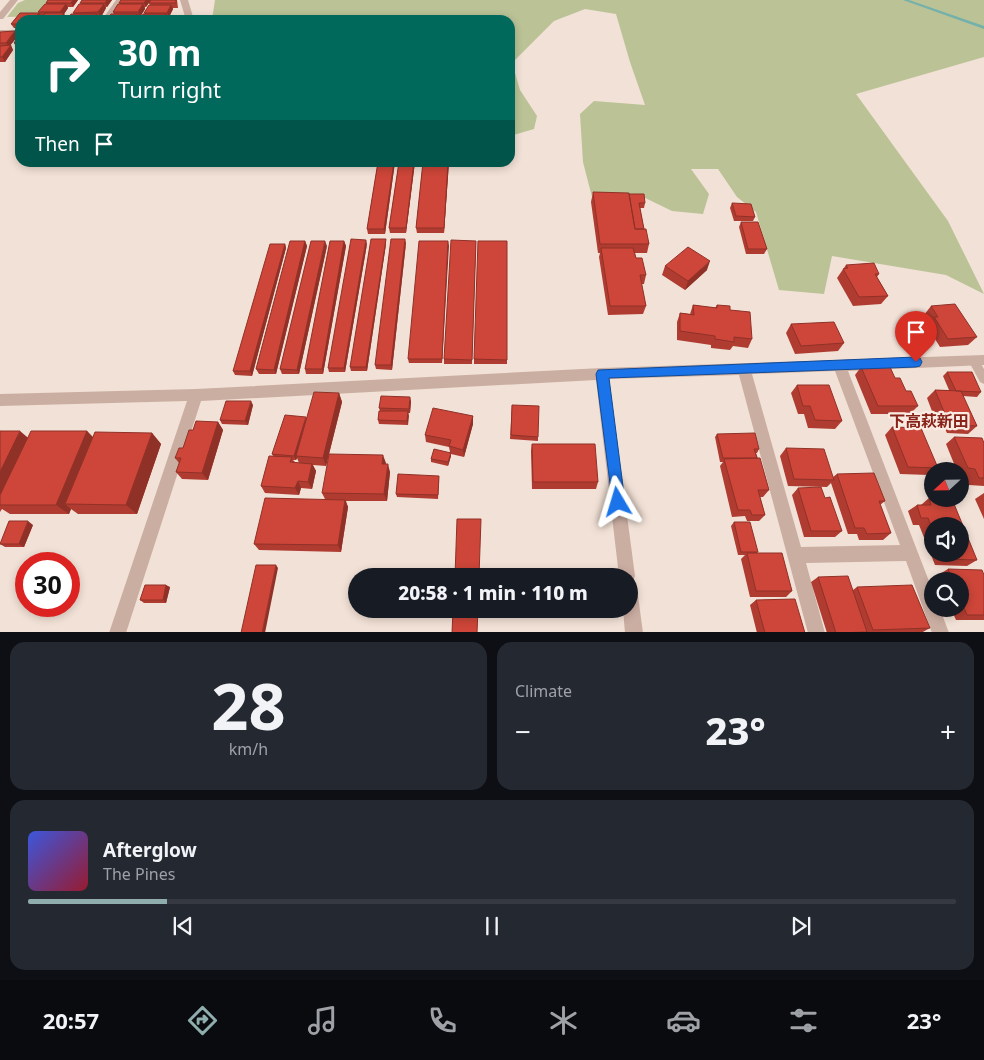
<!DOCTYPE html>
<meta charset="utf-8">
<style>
:root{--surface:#171b24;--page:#242831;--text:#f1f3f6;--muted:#9ea1a6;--line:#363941;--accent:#8fadad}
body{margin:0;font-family:"Noto Sans","Noto Sans JP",sans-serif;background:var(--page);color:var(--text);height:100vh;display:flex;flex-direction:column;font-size:19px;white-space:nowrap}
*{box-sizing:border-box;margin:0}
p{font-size:16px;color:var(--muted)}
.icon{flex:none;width:28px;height:28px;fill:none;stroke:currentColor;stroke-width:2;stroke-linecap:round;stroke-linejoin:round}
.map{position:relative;height:632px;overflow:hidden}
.panel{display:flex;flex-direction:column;gap:10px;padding:10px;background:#0d0f14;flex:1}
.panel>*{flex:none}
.hud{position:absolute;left:15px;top:15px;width:500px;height:152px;border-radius:15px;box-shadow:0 2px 8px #0003;background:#00695c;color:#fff;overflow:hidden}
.needle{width:32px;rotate:248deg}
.controls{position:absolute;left:924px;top:462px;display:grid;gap:10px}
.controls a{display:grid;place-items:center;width:45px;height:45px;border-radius:50%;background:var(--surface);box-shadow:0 2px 8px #0003;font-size:25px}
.speed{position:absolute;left:15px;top:552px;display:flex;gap:10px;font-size:25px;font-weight:700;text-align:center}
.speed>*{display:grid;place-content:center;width:65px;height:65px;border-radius:50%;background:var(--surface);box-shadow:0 2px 8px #0003;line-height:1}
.speed .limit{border:8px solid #d22;background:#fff;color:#111}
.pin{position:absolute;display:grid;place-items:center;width:42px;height:42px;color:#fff;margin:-51px -21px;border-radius:50% 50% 50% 0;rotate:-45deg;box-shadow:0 0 5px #0007}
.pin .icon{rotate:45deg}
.me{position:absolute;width:55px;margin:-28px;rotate:353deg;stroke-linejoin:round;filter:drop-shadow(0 0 4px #0008)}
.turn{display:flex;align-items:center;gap:18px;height:105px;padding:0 20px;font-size:22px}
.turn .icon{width:65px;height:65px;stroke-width:2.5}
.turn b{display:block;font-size:35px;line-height:42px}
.then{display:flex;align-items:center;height:48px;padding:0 20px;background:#0003;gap:10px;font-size:19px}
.big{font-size:38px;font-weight:800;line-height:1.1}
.panel .widget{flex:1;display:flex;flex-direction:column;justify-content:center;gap:8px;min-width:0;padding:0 18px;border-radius:15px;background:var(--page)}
.panel .dial{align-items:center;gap:0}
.dial b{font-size:65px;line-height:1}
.song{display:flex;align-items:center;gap:15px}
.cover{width:60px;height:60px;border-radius:8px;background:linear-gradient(135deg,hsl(230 70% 55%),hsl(350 70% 35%))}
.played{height:5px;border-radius:2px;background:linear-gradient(90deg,var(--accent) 15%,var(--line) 15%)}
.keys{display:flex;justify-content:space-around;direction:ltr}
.heat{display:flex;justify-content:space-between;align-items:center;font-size:28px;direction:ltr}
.panel .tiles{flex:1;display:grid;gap:10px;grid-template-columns:1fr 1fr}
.widget:last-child{grid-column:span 2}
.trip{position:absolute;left:348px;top:568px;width:290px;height:50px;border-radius:25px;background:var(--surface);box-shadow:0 2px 8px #0003;font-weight:800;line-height:50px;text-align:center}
.tabs{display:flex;height:80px;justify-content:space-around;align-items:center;background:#090b0e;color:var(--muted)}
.tabs .icon{width:35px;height:35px}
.tabs .on{color:var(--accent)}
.tabs b{font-size:22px;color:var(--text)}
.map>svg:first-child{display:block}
.green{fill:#bac296}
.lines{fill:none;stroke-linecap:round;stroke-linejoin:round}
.stream{fill:#74b1aa;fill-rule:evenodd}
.lane{fill:#cbaea2;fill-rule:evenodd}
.street{fill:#cbaea2;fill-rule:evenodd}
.wall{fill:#b03c31;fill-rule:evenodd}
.shaded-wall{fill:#903128}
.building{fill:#cd4639;stroke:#903128}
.route{fill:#1a73e8;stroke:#114b97}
.labels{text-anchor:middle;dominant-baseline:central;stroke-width:4.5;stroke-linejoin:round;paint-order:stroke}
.quarter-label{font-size:16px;font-weight:bold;fill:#882319;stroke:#faece3}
</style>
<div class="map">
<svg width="984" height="633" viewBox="0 0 984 633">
<rect width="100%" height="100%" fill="#f2e1d6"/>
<path class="green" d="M25 0H48L37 16 7 17 18 3Z
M215 0H984V57L856 94 948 221 984 294 946 275 832 256 824 294 779 290 756 212 737 197 718 169H691L709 194 703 214 672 211 637 194 592 197 583 162 580 114 594 101 645 105 630 62 616 14 585 9 554 21 512 63 520 90 537 116 534 129 510 136V20H212Z"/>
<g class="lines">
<path class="stream" d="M903 0H909L984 26V29Z"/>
<path class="lane" d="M973 356 977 357 984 369V384L980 382 968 360 969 357Z"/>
<path class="street" d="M10 0H18L3 19H0V12Z
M116 0H124L110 20H102Z
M180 0H188L194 20H186Z
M0 30H20V34H0Z
M984 355V365L848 371 932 589V609H940L949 633H932L906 561 806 563 825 633H808L739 375 609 379 635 576 633 581 637 588 643 633H625L623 609H629V576H619L596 380 201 401 126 633H109L187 401 0 406V394L196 389 602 368ZM835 371 900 545 801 547 752 374Z"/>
</g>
<path class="wall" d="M48 0H78L73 7H68V8L64 14 67 18 65 20H20V28H14L11 24 20 13H39L38 12 45 4H46V3Z
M112 0 107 7H106V8L101 17H98L99 19 74 14 73 13 81 4 80 3Z
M121 0H151L146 7H145V9L140 17H138L139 19 138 20H107L114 14 113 12 120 4 119 3Z
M151 0H177L178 8H173V9L169 17H167L168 19 145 14 144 13 150 5 149 3Z
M0 32 18 36 10 45 13 50 5 62H0Z
M20 34V47H16L14 43Z
M378 162H395L385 234H368L367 229Z
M399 162H415L406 233H390L389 228Z
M423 162H449L444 233H417L416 228Z
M593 192 629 194 645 203 644 208H640L644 229 649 244 647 253H635L636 258 646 275 644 284H641L646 306 643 314 608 315 599 257 600 253H598L591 202Z
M732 203 755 217 753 221H734L730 208Z
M741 222 767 249 764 254H746L739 227Z
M305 241 307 246 276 374H259L256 369Z
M344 241 346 246 323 374H306L305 369Z
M448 241 442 363H409L408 359Z
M476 241 472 364H444V359Z
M507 241V364H474V359Z
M406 243 392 370 376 369 375 365Z
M285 244 286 248 252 376 235 375 233 371Z
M367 244 345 372H329L328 368Z
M386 244 367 371H351L350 367Z
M327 246 299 374H282L280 369Z
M846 265 879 274 877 277 888 296 881 304 853 306 837 278Z
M665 266 707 270 685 290 662 275Z
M693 305 715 308 717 305 730 310 752 339 748 348 733 346 730 350 711 348V345L677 340V322L680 313 690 314Z
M931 306 977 337 968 345 940 347 927 326 929 323 924 315Z
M791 324 844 343 838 351 795 354 786 333Z
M861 367 895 378 918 406 910 414H871L855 375Z
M947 372 981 392 977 397 963 396 977 426 968 434 947 433 944 427H938L927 398 935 390H949L943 376Z
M797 385 842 421 835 429 808 428 804 414H798L791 393Z
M339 393 342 402 326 466 313 465 316 471 312 489 301 488 299 495 265 493 261 486 273 456 272 454 307 418ZM297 458 299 463 295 462 293 460H296Z
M411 401 410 413H408V425L379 424 378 420 380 411 379 408Z
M253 405 248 425 222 424 220 420Z
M512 405 538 437V441L510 439Z
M473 416V424L464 457 451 454V456L448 466 431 462V459L450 452 449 447 426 442 425 435Z
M218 422 223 430 208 480 182 479 176 472 179 463 175 458 183 448 193 430Z
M892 427 938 468 934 471H932V472L929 475 900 474 885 435Z
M0 431 28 438 87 431 93 438 152 433 161 444 137 514H78L71 509 69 514H10L2 509 0 512Z
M717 434 759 449 757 453H756L769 490 763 497H760L765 515 759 521H747L745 516 732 517 720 466 723 462H720L715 437Z
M954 437 984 443V486L969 485 966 476H960V471H957L946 444Z
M532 444 598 482 596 489H532L531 451Z
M786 448 833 477 837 474 885 501 880 505 891 533 883 540H859L857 534H848L831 483 827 487 788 486 780 456Z
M386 463 385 464 390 472 387 501H346L348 507 341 552 259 550 254 544 325 499 322 493Z
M439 479 438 499 397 497 396 494Z
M798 488 842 531 835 537H804L792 495Z
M984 493V519L975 499Z
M929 498 977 560 967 566 935 565 919 525H913L908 511 917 505H921ZM932 526 960 554H932Z
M734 522 758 552 757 553 792 591 786 597H750L741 559 745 555H738L731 526Z
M33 525 24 547H5L0 544Z
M948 569 984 575V620H956L951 609H960V581H940L938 575Z
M818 577 853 590 857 587 930 628 921 633H827L811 582Z
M170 587 166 603H144L140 600Z
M756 600 805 633H757L750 605Z"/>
<path class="shaded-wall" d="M73 0H78L73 7 71 3Z
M107 0H112L107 7 105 3Z
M146 0H151L146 7 144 3Z
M66 4 68 8 64 14 67 18 65 20H59L62 16 60 12Z
M104 4 106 8 101 17 98 12Z
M143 4 145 9 140 17 138 12Z
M171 5 173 9 169 17 167 13Z
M39 13 42 18 40 20H34Z
M97 14 99 19 98 20H93Z
M137 14 139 19 138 20H133Z
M166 14 168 19 167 20H163Z
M15 31 18 36 9 47 6 43Z
M11 45 13 50 5 62 2 57Z
M394 162H395L385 234 384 229Z
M414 162H415L406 233V228Z
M448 162H449L444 233V228Z
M386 239V244L367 371 366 367Z
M405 239 406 243 392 370 391 365Z
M366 240 367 244 345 372 344 368Z
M305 241 307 246 276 374 274 370Z
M325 241 327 246 299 374 297 370Z
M344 241 346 246 323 374 322 369Z
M448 241 449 246 442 363V359Z
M285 244 286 248 252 376 250 371Z
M710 261 707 270 685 290 688 281Z
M339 393 342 402 326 466 323 458Z
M410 397 411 401 410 413 409 409Z
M251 401 253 405 248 425 245 421Z
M408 411 409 416 408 425 407 421Z
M473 416V424L464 457 463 450Z
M306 417 297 456H296L297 458 296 460 294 456Z
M218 422 223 430 208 480 202 473Z
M20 431 33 442 0 505V472Z
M87 431 98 442 65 504 71 509 69 514 56 505Z
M152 433 161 444 137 514 126 505Z
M451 453V456L448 466V462Z
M383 455 386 463 384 471 382 464Z
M312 464 316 471 312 489 308 482Z
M388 464 390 472 387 501 384 494Z
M298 481 301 488 299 495 295 488Z
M345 500 348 507 341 552 338 545Z
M28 521 33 525 24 547 19 544Z
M276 565 278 568 265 633H262Z
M166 585 170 587 166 603 163 600Z"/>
<path class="building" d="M48 0H73L71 3H46Z
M82 0H107L105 3H80Z
M121 0H146L144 3H119Z
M151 0H176V3H149Z
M45 4H66L60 12H38Z
M79 4H104L98 12 73 13Z
M118 4H143L138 12H113Z
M149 5H171L167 13H144Z
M20 13H39L34 20H20V24H11Z
M45 13H64L59 20H40Z
M71 14H97L93 20H67Z
M111 14H137L133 20H107Z
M143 14H166L163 20H140Z
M15 31 6 43H0V32Z
M20 34V43H14Z
M11 45 2 57H0V46Z
M378 162H394L384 229H367Z
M399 162H414L406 228H389Z
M423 162H448L444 228H416Z
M593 192 629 193 635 229H646L649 244H600Z
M629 194H644L645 203H639L644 229H635Z
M732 203 751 204 755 217 736 216Z
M741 222H758L767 249H748Z
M351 239 366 240 344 368H328Z
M371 239H386L366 367H350Z
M391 239H405L391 365H375Z
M451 240 476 241 472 360 444 359Z
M290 241H305L274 370 256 369Z
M311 241H325L297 370 280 369Z
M330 241H344L322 369H305Z
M419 241H448L442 359H408Z
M478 241H507V360L474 359Z
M270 244H285L250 371H233Z
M688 247 710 261 688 281 665 266Z
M601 248H633L636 258H642L646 275H640L646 306H610Z
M874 263 879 274H875L888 296 859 297 843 269 848 268 846 265Z
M955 304 977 337 948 339 934 317H938L931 306Z
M693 305 717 308V305L730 306V310L750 312 752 339 734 337V342L715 339V336L680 331V313L694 315Z
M834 322 844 343 801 346 791 324Z
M861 367H890L895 378H900L906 391H911L918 406H878Z
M947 372H972L981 392 956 391Z
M797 385H829L842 421 815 420 810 406H803Z
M935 390 961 391 977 426 956 425 953 419H947Z
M314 392 339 393 323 458 296 456Z
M381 396 410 397 409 409 379 408Z
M226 401H251L245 421 220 420Z
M512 405 539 406 538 437 511 435Z
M433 408 473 416 463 450 449 446 451 440 425 435Z
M379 411H408L407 421 378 420Z
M285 415 306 417 294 456 272 454Z
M196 421 218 422 202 473 176 472 181 458H175L179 448H183L189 430H193Z
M892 427 921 428 938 468 908 467Z
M0 431H20L0 472Z
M31 431H87L56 505H0V495Z
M95 432 152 433 126 505 65 504Z
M755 433 759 449H754L757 458H723L717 434Z
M954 437 982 438 984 443V478H979L975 469 968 468Z
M532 444H595L598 482H533Z
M786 448 824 449 834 480 794 479Z
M434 449 451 453 448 462 431 459Z
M329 454 383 455 382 464H388L384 494 322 493Z
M269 456 292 457 290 462 312 464 308 482 298 481 295 488 261 486Z
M760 458 769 490H758L765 515H752L750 510H738L724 459Z
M874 473 885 501H879L891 533 867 534 864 528H855L837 474Z
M398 474 439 476 438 495 396 494Z
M821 487 825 498 830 497 842 531H811L798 488Z
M265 498 345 500 338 545 254 544Z
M929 498 952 499 977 560 945 559 943 554H960V526H932V529L928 518H921L917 505H931Z
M457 519H481L479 576H455Z
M9 521H28L19 544H0Z
M734 522H750L758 552H741Z
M747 553H782L792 591H756Z
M256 565H276L262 633H241Z
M948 569 982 570 984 575V615H967L960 599V581H953Z
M848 576 867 632 836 633 818 577Z
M145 585H166L163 600H140Z
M912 585 930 628 873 630 857 587Z
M795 599 805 633H765L756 600Z
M453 609H478L477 633H452Z"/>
<path class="route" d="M916 357 920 358 922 362 920 366 916 367 609 378 625 502 623 507 618 509 613 507 596 374 598 370Z"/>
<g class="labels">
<g class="quarter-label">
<text x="929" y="421">下高萩新田</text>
</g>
</g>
</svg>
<div class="controls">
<a><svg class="needle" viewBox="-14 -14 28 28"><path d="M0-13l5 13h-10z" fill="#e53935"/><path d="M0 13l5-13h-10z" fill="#9ea1a6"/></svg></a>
<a><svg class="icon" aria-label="sound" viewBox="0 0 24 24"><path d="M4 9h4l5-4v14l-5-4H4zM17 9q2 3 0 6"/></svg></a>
<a><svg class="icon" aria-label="search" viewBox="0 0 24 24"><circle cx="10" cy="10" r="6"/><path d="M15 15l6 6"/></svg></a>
</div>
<div class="speed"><div class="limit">30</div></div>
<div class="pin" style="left:916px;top:362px;background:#d93025"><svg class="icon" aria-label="arrive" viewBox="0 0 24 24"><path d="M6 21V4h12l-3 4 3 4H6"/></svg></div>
<svg class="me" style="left:618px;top:502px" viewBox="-20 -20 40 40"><path d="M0-17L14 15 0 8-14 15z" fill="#1a73e8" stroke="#fff" stroke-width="4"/></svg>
<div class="trip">20:58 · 1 min · 110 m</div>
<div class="hud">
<div class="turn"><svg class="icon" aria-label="right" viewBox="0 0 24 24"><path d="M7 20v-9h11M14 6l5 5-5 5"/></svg><div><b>30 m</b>Turn right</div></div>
<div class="then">Then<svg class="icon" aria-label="arrive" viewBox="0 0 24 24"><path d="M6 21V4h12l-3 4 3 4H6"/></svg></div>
</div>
</div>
<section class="panel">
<div class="tiles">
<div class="widget dial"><b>28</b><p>km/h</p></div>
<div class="widget"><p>Climate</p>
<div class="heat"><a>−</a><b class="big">23°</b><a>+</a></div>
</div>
<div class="widget">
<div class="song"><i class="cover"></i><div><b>Afterglow</b><p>The Pines</p></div></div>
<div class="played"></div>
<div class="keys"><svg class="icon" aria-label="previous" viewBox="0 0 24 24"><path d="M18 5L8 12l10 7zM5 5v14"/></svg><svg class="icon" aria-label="pause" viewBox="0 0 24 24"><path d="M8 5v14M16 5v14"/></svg><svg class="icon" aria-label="next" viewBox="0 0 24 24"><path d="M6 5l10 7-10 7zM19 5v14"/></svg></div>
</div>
</div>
</section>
<nav class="tabs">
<b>20:57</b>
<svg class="icon on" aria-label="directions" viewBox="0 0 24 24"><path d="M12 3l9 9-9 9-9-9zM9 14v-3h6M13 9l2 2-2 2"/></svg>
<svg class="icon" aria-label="music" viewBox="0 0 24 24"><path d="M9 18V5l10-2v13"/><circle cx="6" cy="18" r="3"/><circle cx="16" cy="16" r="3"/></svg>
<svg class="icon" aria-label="phone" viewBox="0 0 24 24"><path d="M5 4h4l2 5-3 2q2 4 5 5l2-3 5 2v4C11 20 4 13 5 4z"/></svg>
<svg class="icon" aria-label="climate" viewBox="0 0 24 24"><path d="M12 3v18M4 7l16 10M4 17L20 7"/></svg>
<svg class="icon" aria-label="car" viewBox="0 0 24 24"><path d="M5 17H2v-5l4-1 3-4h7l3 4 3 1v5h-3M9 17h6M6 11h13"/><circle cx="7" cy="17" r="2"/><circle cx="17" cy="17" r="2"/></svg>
<svg class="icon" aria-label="filters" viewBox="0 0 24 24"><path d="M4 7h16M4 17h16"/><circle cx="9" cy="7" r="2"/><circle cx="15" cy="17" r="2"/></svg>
<b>23°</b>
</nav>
